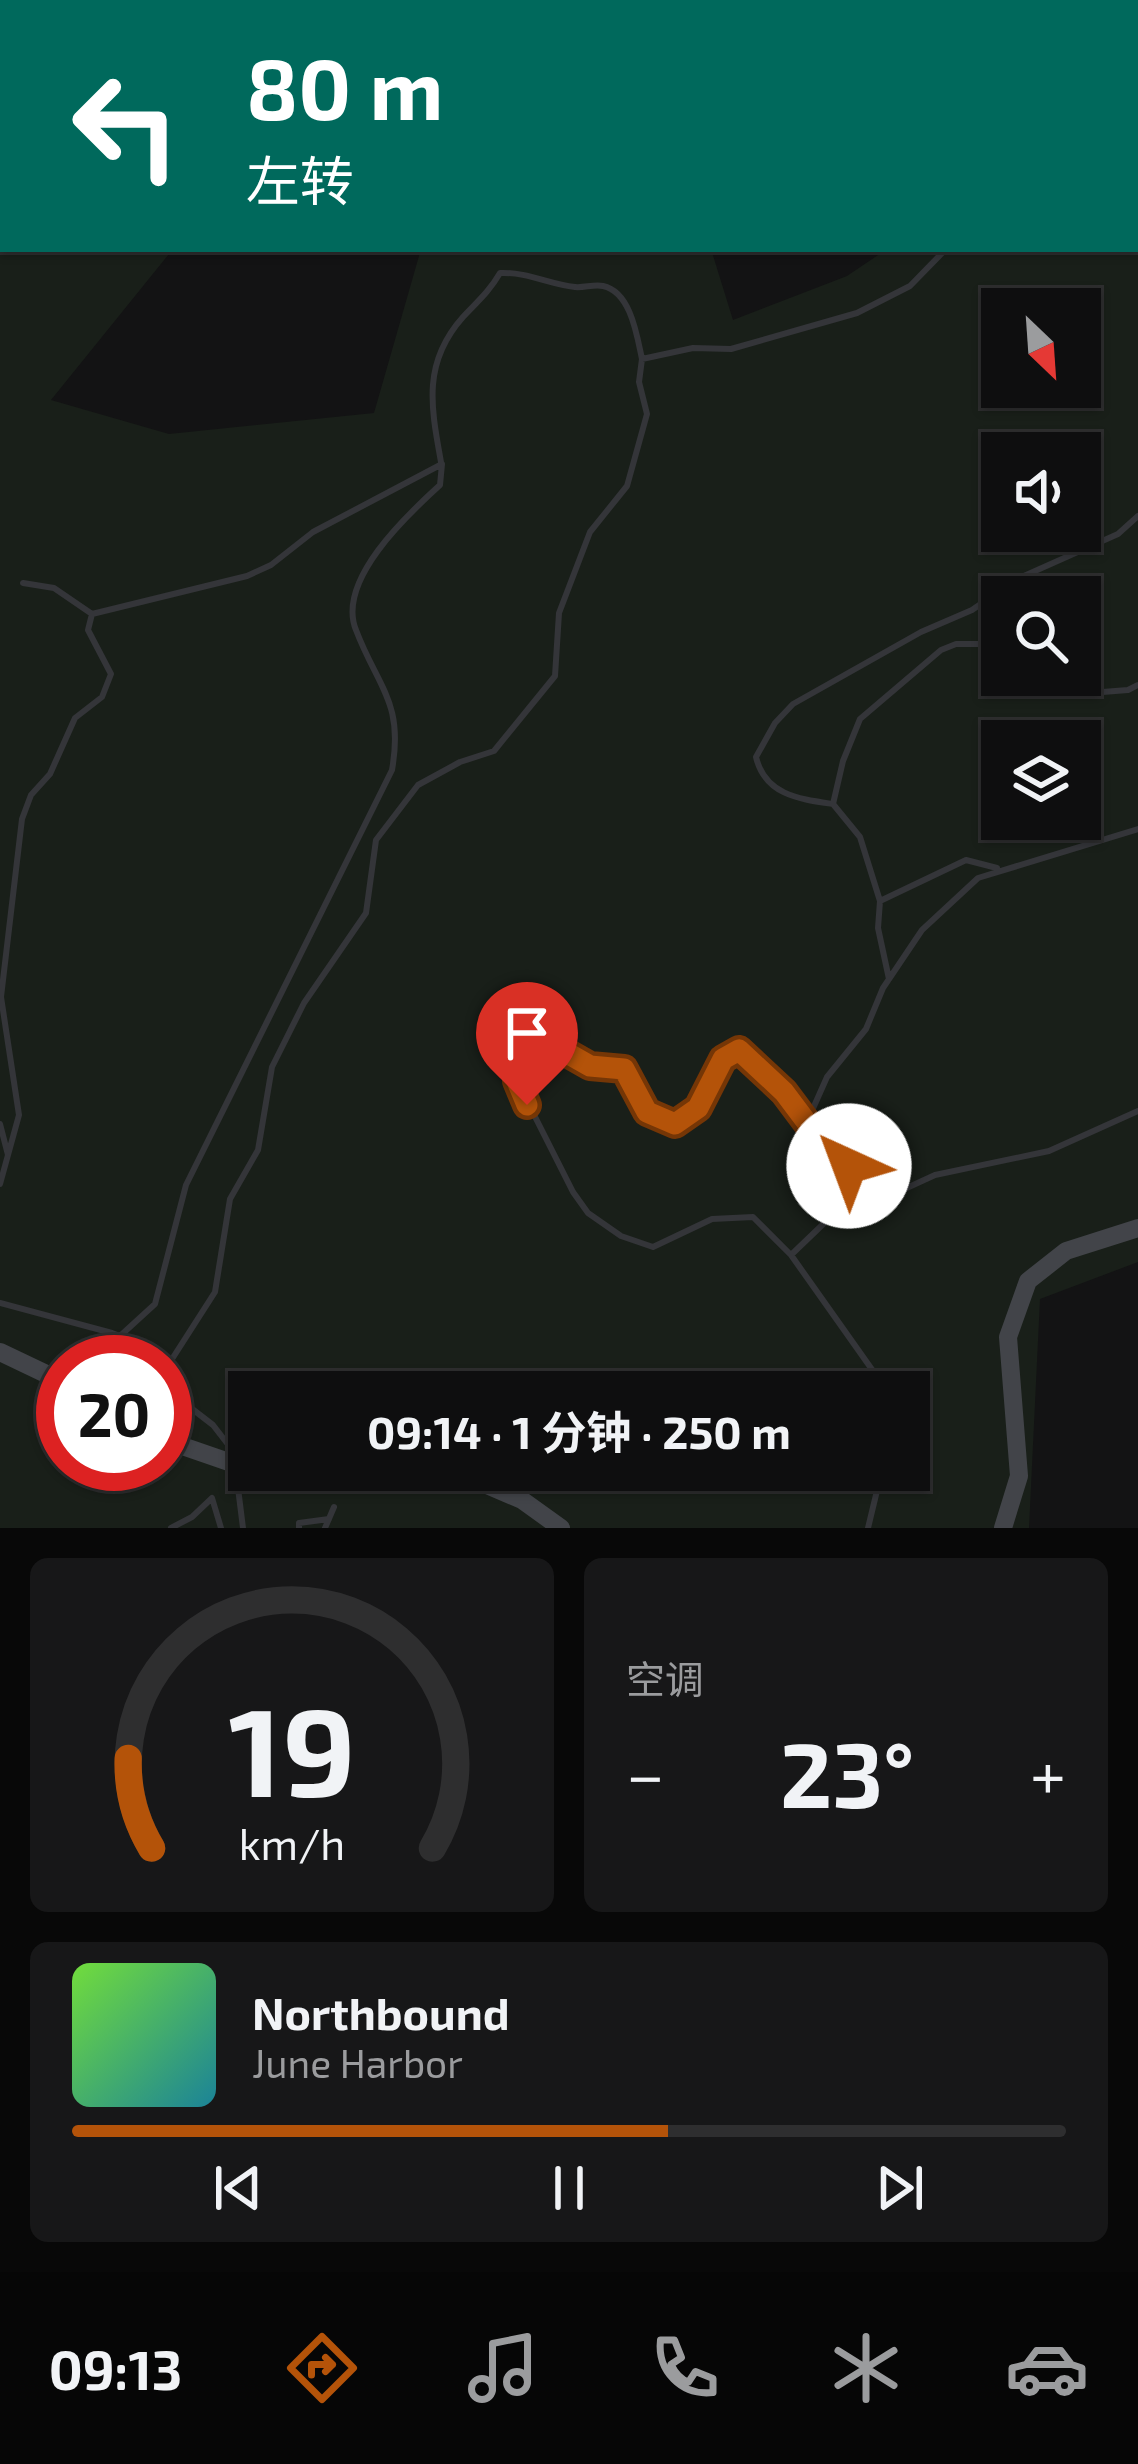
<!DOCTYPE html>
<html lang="zh">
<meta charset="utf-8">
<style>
:root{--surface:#0e0e0f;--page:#171718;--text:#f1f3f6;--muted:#9b9c9e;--line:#2e2e2f;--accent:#b45309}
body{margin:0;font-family:"Exo 2","Noto Sans SC",sans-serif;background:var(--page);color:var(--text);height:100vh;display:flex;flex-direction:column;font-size:45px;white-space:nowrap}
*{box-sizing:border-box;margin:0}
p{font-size:39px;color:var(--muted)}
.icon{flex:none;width:66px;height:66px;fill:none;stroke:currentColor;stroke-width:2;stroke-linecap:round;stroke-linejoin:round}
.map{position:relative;height:1528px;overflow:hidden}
.side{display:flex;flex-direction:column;gap:30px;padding:30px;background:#080808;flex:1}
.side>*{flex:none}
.hud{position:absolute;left:0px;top:0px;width:1140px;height:252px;box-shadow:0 3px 9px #0004,0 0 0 3px var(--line);background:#00695c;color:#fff;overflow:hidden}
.needle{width:78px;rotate:155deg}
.fabs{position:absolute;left:981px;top:288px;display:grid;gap:24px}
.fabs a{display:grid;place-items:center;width:120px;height:120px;border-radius:0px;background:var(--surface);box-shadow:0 3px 9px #0004,0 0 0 3px var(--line);font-size:60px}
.speed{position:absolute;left:36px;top:1335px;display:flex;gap:24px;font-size:60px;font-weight:700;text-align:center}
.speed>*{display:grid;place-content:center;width:156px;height:156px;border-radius:50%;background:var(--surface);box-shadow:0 3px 9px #0004,0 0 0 3px var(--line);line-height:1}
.speed .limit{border:18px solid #d22;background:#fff;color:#111}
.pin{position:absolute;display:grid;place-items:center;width:102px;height:102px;color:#fff;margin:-123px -51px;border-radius:50% 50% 50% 0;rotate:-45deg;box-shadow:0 0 12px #0007}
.pin .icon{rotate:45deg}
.me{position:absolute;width:132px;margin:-66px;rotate:317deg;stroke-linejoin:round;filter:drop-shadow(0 0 9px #0008)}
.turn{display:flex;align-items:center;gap:42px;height:252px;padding:0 48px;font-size:54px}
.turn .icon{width:156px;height:156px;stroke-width:2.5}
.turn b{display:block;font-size:84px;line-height:102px}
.big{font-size:90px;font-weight:700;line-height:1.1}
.side .tile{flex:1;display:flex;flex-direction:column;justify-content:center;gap:18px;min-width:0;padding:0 42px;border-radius:18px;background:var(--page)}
.side .dial{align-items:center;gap:0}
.dial svg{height:312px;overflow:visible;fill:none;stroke:var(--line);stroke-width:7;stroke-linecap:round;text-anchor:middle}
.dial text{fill:var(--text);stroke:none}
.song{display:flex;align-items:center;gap:36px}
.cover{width:144px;height:144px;border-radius:18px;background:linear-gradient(135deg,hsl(100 70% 55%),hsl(190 70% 35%))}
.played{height:12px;border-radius:6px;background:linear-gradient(90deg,var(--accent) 60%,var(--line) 60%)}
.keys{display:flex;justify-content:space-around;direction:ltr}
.heat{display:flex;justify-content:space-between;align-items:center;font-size:66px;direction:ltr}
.side .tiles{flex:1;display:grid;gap:30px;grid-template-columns:1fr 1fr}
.tile:last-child{grid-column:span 2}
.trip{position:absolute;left:228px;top:1371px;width:702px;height:120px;border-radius:0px;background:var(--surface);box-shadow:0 3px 9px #0004,0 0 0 3px var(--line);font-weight:700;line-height:120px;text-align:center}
.dock{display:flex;height:192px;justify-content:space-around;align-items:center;background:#060606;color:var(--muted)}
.dock .icon{width:84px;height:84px}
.dock .selected{color:var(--accent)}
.dock b{font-size:54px;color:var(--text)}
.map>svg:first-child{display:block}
.green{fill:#191f19;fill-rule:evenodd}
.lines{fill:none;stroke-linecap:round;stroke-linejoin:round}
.lane{stroke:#343539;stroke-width:6}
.secondary{stroke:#424449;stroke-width:18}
.route-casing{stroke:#753606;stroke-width:30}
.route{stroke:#b45309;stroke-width:21}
</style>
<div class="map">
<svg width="1138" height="1528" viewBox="0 0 1138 1528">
<rect width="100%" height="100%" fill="#131314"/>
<path class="green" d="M0 0H344L3 3V249H173L51 400 169 434 374 413 421 249H711L733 320 847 276 887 249H1137L1138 78V1262L1040 1299 1029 1528H0ZM1002 309H1080V387H1002ZM1002 453H1080V531H1002ZM1002 597H1080V675H1002ZM1002 741H1080V819H1002ZM63 1362H165V1464H63ZM249 1392H909V1470H249Z"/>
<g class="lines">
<path class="lane" d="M285 3 287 0
M1137 113H1138
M0 119 3 116
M441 462C431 407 422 363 463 317 477 302 489 292 500 273 528 272 548 284 575 287 584 288 594 284 603 286 631 292 637 336 642 359
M23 583 54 588 92 614
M1057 675 1077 694 1128 690 1138 685
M833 804 843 761 860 719 941 650 956 644H1002
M880 901 966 860 997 868
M889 979 878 928 880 901 860 837 833 804C799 799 765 795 756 757L775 723 793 704 921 632 972 610 1017 579 1118 534 1138 516
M807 1122 827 1077 866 1029 883 988 922 930 978 878 1138 829
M0 1124 8 1155
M0 1184 19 1115 1 997 22 819 31 795 50 774 75 718 102 697 111 674 88 630 92 614 247 576 271 565 313 532 442 464 440 485C407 515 336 581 356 630 378 688 404 702 392 770L186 1185 155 1304 120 1336
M791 1255 868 1181
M0 1303 112 1333 120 1336 132 1362
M165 1370 215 1292 230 1199 258 1150 272 1067 304 1003 366 913 376 840 418 785 460 762 494 751 555 676 559 613 590 532 627 486 647 414 639 382 642 359 693 348 731 349 857 313 910 286 946 249
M165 1388 213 1425 230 1447
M881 1392 878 1378 791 1255 753 1217 712 1219 653 1247 621 1236 588 1213 573 1192 517 1081 523 1055 553 1045 589 1066 624 1069 647 1112 675 1124 698 1108 723 1059 739 1050C755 1065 773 1079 787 1095 824 1140 840 1170 898 1192L935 1175 1049 1151 1138 1111
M238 1488 243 1528
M171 1528 192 1517 212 1498 221 1528
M299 1528V1523L329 1519
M325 1528 334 1507
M868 1528 882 1470"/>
<path class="secondary" d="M0 1352 63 1382
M165 1440 249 1469
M257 1470 311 1479 466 1476 522 1500 561 1528
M1003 1528 1019 1476 1008 1337 1028 1281 1066 1251 1138 1228"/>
</g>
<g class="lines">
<defs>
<path id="route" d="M527 1105 517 1081 523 1055 553 1045 590 1066 624 1069 647 1112 675 1124 698 1108 723 1059 739 1050 784 1092 829 1152 849 1166"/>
</defs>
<use href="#route" class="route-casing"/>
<use href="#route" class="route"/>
</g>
</svg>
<div class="fabs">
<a><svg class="needle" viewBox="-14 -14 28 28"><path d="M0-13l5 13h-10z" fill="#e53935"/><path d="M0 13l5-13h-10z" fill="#9b9c9e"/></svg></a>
<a><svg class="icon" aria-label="sound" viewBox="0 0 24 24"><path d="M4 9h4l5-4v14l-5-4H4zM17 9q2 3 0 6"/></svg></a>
<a><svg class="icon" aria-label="search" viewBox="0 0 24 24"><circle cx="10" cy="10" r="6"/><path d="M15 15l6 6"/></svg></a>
<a><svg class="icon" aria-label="layers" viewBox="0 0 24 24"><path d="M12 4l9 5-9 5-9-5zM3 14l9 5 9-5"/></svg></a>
</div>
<div class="speed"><div class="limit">20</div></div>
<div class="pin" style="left:527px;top:1105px;background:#d93025"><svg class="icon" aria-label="arrive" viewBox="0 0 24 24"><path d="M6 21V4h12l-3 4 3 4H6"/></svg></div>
<svg class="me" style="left:849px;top:1166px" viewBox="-20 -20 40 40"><circle r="19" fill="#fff"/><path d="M0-13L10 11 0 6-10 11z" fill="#b45309"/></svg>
<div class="trip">09:14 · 1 分钟 · 250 m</div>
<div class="hud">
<div class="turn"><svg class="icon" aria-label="left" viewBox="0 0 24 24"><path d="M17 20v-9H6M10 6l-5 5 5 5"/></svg><div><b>80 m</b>左转</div></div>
</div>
</div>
<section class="side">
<div class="tiles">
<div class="tile dial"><svg viewBox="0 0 100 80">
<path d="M14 69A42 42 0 1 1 86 69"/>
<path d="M14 69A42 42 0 0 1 8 46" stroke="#b45309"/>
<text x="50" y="56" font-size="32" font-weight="700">19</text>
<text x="50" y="72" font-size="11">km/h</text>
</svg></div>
<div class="tile"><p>空调</p>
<div class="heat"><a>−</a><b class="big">23°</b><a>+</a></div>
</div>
<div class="tile">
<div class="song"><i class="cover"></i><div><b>Northbound</b><p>June Harbor</p></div></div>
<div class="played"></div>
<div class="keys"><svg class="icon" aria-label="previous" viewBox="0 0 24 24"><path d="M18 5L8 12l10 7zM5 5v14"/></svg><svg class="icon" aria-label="pause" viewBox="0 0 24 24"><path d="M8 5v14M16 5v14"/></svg><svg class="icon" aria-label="next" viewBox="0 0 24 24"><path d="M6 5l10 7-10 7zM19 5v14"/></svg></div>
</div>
</div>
</section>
<nav class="dock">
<b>09:13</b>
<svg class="icon selected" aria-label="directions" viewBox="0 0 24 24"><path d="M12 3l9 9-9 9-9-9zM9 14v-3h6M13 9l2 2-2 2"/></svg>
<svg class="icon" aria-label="music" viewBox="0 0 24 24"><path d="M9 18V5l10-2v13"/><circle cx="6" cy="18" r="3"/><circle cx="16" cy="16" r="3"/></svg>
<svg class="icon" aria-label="phone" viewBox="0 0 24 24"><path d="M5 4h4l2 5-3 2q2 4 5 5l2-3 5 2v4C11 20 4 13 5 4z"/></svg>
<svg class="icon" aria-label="climate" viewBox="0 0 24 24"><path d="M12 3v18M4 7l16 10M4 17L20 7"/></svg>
<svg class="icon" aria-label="car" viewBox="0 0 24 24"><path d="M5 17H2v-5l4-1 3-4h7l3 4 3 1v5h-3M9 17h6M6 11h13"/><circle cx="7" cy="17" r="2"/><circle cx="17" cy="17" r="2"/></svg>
</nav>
